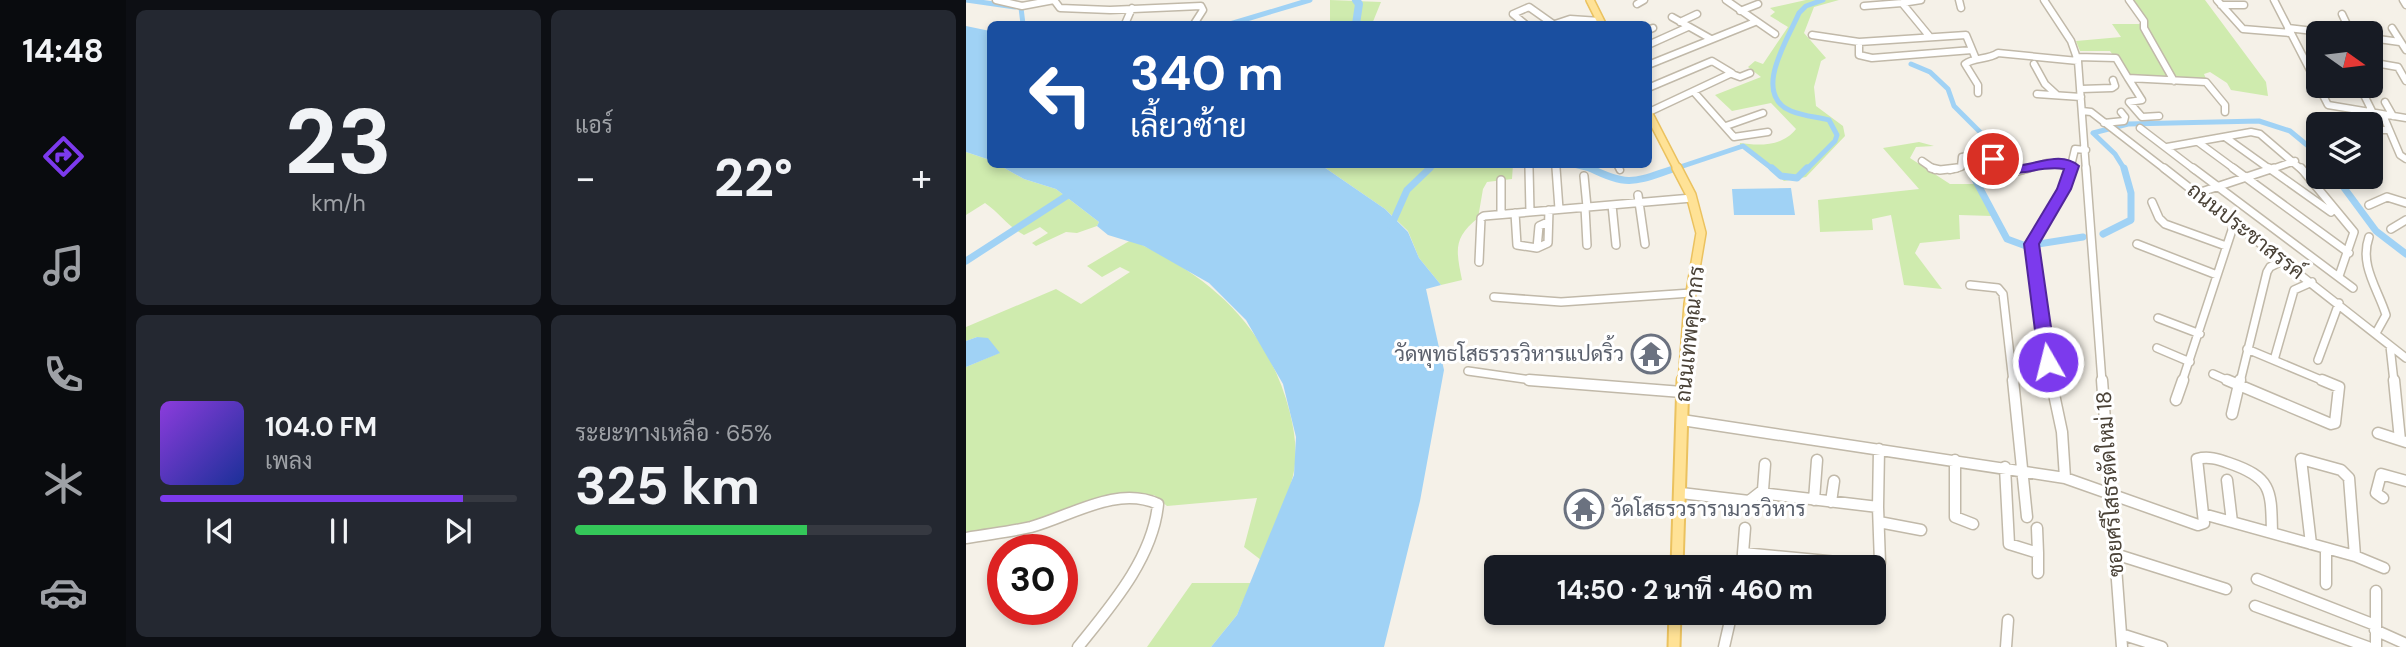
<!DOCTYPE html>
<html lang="th">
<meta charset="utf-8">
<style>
:root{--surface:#171b24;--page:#242831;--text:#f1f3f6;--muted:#9ea1a6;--line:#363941;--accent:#7c3aed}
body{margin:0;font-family:"DM Sans",Sarabun,sans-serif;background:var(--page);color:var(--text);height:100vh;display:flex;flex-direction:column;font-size:26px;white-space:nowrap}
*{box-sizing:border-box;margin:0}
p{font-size:23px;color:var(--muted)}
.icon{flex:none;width:38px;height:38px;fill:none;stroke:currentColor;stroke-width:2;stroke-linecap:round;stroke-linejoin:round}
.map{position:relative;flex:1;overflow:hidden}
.panel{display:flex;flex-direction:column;gap:10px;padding:10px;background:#0d0f14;width:840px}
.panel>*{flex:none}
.guide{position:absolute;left:21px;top:21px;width:665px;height:147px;border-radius:10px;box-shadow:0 4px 10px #0003;background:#1a4fa0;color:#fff;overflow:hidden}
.needle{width:46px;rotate:104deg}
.tools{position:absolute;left:1340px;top:21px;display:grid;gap:14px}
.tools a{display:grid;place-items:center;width:77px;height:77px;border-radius:10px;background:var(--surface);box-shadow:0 4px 10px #0003;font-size:35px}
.speed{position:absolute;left:21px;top:534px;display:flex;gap:14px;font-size:35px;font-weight:700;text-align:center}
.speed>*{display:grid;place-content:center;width:91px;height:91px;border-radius:50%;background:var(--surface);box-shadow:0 4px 10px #0003;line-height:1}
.speed .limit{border:10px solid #d22;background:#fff;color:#111}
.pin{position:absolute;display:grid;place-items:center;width:60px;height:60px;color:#fff;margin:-30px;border:4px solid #fff;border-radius:50%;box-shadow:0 2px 7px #0007}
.me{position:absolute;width:77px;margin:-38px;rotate:352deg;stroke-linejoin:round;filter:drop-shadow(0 0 5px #0008)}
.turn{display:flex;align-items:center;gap:24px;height:147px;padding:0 28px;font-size:32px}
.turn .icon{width:91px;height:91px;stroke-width:2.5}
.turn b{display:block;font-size:49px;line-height:60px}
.big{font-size:52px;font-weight:700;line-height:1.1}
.panel .card{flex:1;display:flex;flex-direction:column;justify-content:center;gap:10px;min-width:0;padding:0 24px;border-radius:10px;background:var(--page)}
.panel .dial{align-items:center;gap:0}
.dial b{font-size:91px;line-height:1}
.song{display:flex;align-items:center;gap:21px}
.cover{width:84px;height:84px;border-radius:10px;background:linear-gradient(135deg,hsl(270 70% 55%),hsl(230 70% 35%))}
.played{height:7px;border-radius:4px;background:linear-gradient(90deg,var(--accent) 85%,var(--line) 85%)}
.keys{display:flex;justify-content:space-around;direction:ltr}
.heat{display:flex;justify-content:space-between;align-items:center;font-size:38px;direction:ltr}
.charge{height:10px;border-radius:5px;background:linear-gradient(90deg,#34c759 65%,var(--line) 0)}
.panel .tiles{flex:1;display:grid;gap:10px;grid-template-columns:repeat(2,1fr)}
.trip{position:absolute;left:518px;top:555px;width:402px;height:70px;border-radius:10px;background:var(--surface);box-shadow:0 4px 10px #0003;font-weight:700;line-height:70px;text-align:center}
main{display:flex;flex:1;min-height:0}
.tabs{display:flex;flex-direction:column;width:126px;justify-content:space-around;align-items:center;background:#090b0e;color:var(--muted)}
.tabs .icon{width:49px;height:49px}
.tabs .active{color:var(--accent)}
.tabs b{font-size:32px;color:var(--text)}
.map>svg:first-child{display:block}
.green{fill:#cfebae}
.water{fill:#a0d2f5}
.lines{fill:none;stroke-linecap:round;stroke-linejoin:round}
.canal-far1{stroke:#a0d2f5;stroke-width:5}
.canal{stroke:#a0d2f5;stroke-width:7}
.river{stroke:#a0d2f5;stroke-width:8}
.minor-far2-casing{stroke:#c1b9a9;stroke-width:9}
.minor-far1-casing{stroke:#c1b9a9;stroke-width:10}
.minor-casing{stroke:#c1b9a9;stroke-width:13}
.major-far2-casing{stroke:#ebc25f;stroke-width:10}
.major-far1-casing{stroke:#ebc25f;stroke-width:12}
.major-casing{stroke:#ebc25f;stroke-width:15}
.minor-far2{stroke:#fff;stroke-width:6}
.minor-far1{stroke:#fff;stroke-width:7}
.minor{stroke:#fff;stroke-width:10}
.major-far2{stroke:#ffe296;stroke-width:7}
.major-far1{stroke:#ffe296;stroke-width:9}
.major{stroke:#ffe296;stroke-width:11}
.route{fill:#7c3aed;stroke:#51269a;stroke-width:2}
.labels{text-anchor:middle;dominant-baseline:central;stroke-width:6;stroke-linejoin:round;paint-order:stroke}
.street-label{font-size:21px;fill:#494136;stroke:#fff}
.worship-label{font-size:21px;fill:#5b616d;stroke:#fff;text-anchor:end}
</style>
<main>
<nav class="tabs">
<b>14:48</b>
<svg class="icon active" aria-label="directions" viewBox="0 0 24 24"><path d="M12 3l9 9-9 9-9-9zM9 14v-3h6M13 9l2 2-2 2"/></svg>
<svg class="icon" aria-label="music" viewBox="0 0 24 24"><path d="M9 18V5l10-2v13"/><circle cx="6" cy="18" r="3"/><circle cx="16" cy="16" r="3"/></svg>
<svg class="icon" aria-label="phone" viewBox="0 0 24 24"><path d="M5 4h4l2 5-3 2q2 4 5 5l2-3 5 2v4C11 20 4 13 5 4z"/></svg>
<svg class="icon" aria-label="climate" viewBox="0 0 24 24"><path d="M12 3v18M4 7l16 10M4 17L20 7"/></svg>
<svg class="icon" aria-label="car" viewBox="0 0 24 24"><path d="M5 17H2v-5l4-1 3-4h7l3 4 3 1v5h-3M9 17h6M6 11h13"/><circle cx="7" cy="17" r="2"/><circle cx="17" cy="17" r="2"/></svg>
</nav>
<section class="panel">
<div class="tiles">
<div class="card dial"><b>23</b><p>km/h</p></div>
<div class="card"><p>แอร์</p>
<div class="heat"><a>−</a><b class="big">22°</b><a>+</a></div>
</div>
<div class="card">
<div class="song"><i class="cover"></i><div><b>104.0 FM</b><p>เพลง</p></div></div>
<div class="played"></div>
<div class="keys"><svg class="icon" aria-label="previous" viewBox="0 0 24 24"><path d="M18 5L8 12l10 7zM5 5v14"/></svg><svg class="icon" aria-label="pause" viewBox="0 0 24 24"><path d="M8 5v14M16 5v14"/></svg><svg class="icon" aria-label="next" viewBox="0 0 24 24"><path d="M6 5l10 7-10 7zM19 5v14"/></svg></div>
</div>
<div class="card"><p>ระยะทางเหลือ · 65%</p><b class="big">325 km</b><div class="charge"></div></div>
</div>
</section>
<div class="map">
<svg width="1440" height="647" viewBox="0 0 1440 647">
<rect width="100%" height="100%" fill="#f5f1e8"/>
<path class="green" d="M364 0 415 2 406 24H364Z
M840 0H873L848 7 838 33 860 58 855 61 848 87 850 106 877 126 879 136 840 177 818 181 774 146V143C794 146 817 146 830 129L805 103 766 111 749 95 795 77 782 67 789 61 797 64 822 27 804 16 809 12 804 8Z
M1165 0H1239L1300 82 1302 96 1265 90 1261 83 1244 72 1238 74 1241 81 1209 80 1180 28 1182 24Z
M1146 24H1176L1204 78 1163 77 1144 51H1114L1110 41 1155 37Z
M953 142 968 146 950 147 944 158 984 184H1010L1026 216 993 215 994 239 954 243 949 253 976 289 938 285 925 215 906 219 907 230 854 232 852 200 953 189 917 148Z
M0 152 24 160V164L33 165 58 179 90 189 133 222 131 226 111 233 100 232 70 246 66 243 82 233 74 227 58 235C42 227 34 213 19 203L0 215Z
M547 164 546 179 521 182 517 189 512 218C487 238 490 250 496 280L475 285 453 258 442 231 419 209 355 165Z
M165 240C243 274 303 328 324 413 329 433 332 455 327 476 320 504 305 533 295 560L278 547 291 498 201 506 188 495 0 537V367L33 353 11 337 0 341V327L90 289 115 304 164 272 154 267 136 277 121 266Z
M226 583H285L271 615 245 647H181Z"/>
<path class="water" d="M0 26 24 31V160L0 152Z
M33 165H355L419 209 442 232 453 258 475 285 460 289 478 370 454 501 418 647H245L271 615 328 475 330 437 317 384 280 320 243 283 178 246 142 235 131 226 133 222 90 189 58 179Z
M825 188 829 215H768L766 189Z
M11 337 22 338 34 353 0 367V341Z"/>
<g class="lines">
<path class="canal-far1" d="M0 0 49 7
M55 8 57 24
M264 24 344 0
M945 64 964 72 982 89 988 106 1016 134 1014 143 999 154 1004 170
M604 164 628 170
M461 170 470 164
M705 170 777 146 808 170
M840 170 869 141 871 135 863 120C851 117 837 116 825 111 785 94 822 39 833 13L840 6 857 0
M1159 170 1149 154 1127 133 1162 124 1293 121 1324 131 1353 155"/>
<path class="canal" d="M624 168C664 188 670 181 710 168
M806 168 815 176 831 178 841 168
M1003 168 1041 239 1060 246 1117 237
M1370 177 1410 231 1440 254
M425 226 441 190 464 168
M1137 234 1165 220V193L1158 168
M0 261 105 193"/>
<path class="river" d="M390 0 393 4 390 24"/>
<defs>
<path id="minor-far2" d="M30 0 56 6 88 0 94 8 144 10 235 6 237 10 228 24
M760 0 809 34
M993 0 995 8
M1078 0 1105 41 1112 61 1120 170
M1163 0 1178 21V28L1208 81
M1251 0 1277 29 1324 33
M1308 0 1362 105 1440 118
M1437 0 1440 5
M936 3 955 0
M671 4 678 0
M1255 5H1278
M898 6 936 3 964 37
M774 11 792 4
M1376 14 1385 33
M706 17 745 39
M714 22 731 14
M159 24 166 8
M559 24 547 14 563 7 587 24
M589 24 604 19 634 21
M1322 28 1364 33
M1426 28 1440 50
M682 30 687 28
M846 35 893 42 1000 35 1010 59
M1405 38 1434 42
M893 42V55L906 58 1006 50
M682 45 722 27
M1111 57 1150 58 1162 78 1240 82 1259 105V112
M1409 63 1432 67 1440 81
M1068 64 1079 84 1091 95
M682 65 789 22
M766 74 774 77 784 73
M1162 78 1176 100 1163 102 1176 117 1193 116
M682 88 746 61 766 73 683 112
M1115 89 1146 88 1149 86 1147 80
M728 92 768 137 802 132
M1012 93V85L999 64C1008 57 1022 60 1032 53L1112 61
M1071 94 1115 97
M1398 95 1407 113
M1419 102 1427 116
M1116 111 1125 112 1200 170
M1417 115 1434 155 1440 159
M1138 123 1158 121 1159 117 1155 112
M760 126 797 113
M1174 128 1229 170
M1405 130H1423
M1259 137 1305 170
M1232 142 1270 170
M1201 147 1285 132 1294 134 1336 170
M956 161 969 170
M651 164 654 170
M984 170 995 167 996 157 1008 155 1030 159 1034 168 1044 170
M1057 170 1081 163 1106 166
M1104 170 1109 149 1120 150
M1303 170 1329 161"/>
<path id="minor-far1" d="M563 168 564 212
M590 168 593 209
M965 168 974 170 991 168
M1034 168 1052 171 1063 168
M1120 168 1136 382
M1198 168 1440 358
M1227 168 1387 288
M1267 168 1383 253
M1303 168 1365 212
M1335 168 1388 232 1373 276
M618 176 621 207
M535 180V214
M1232 193 1308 168
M672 195 679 244
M1186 202 1193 218 1199 224 1260 246
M646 205 650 245
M1403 205 1421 197 1440 203
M619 207 621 245
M549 213 551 245 571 248 582 243 583 210
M1425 229 1440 220
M1403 237C1393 265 1412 289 1420 315L1410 333
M1171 244 1251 275
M571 248 573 226 582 222
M513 262 515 218 518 216 726 198
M1004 285 1032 288 1037 294 1047 382
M528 297 595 302 725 293
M1192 318 1234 334
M1424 346 1428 382
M1191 348 1224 362
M1281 349 1360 382
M1308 360 1328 290 1346 282
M1352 360 1373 303
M502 371 579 382
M1247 374 1265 382
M1085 382 1065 244 1102 180 1105 168
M1216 382 1269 221
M1274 382 1301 272 1304 267 1318 260"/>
<path id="minor" d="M563 380 716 392
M1047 380 1061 517
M1085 380 1096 432 1099 478
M1136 380 1156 647
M1261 380 1365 424 1369 423 1373 387 1356 380
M1428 380 1434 440
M1210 400 1217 380
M1266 414 1274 380
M716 420 1099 478 1232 525 1238 523 1237 514 1389 556 1418 568
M1412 433 1440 442
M989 460V517L1007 524
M1039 467 1043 544 1072 553 1071 528
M1261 480 1266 522
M715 493 783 501 797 490 799 464
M794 493 912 507 913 449
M1417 498 1410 493 1415 474 1440 481
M848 500 851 460
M865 502 868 481
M1237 514 1231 459C1242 456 1252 459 1263 463 1307 478 1305 491 1306 533
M913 522 955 530
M0 538C22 534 44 532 65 527 105 516 151 485 192 504 187 558 145 606 112 647
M1345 544 1335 459 1375 470 1383 478 1389 556
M1360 548V584
M777 553 779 528
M1072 553V573
M1149 554 1260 589
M776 567 777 553 851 560
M851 567V560L911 566 914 563 912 507
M1291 579 1409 625
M1410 591V647
M1289 606 1402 647
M1409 630 1440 644
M1155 634 1196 647
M758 647 766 612
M1040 647 1042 620"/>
<path id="major-far2" d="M624 0 636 24
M682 112 712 170"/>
<path id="major-far1" d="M711 168 725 195 735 233 723 304 717 382"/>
<path id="major" d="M711 567 717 380
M708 647 709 612"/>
</defs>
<use href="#minor-far2" class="minor-far2-casing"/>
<use href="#minor-far1" class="minor-far1-casing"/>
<use href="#minor" class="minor-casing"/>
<use href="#major-far2" class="major-far2-casing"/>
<use href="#major-far1" class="major-far1-casing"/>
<use href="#major" class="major-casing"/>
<use href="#minor-far2" class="minor-far2"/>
<use href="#minor-far1" class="minor-far1"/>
<use href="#minor" class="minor"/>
<use href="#major-far2" class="major-far2"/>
<use href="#major-far1" class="major-far1"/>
<use href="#major" class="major"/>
</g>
<path class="route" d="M1027 154 1038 158 1040 165C1063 170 1092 148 1113 166L1105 189 1073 244 1090 362 1087 366H1076L1073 362 1058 244 1091 189 1098 169C1071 165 1058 178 1030 171L1027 163 1020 159Z"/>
<defs>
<symbol id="temple-ring" viewBox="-11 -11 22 22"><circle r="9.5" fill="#fff" stroke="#6b7280" stroke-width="1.5"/><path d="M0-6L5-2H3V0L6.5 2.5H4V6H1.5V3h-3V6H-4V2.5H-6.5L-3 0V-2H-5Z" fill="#6b7280"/></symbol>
</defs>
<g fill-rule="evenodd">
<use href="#temple-ring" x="663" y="332" width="44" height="44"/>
<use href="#temple-ring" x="596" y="487" width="44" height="44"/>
</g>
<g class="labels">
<g class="street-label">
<text transform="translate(1280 231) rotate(38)">ถนนประชาสรรค์</text>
<text transform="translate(724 334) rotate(-84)">ถนนเทพคุณากร</text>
<text transform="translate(1144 484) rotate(-94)">ซอยศรีโสธรตัดใหม่ 18</text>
</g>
<g class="worship-label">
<text x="658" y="354">วัดพุทธโสธรวรวิหารแปดริ้ว</text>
<text x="645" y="509" text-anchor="start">วัดโสธรวรารามวรวิหาร</text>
</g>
</g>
</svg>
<div class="tools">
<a><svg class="needle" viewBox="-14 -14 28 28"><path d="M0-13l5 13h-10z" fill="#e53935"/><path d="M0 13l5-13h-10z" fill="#9ea1a6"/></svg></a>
<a><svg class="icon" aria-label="layers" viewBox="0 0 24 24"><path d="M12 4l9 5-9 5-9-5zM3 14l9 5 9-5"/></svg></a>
</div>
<div class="speed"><div class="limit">30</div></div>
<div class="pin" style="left:1027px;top:159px;background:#d93025"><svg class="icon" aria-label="arrive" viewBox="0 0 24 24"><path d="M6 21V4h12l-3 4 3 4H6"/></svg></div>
<svg class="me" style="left:1082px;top:362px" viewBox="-20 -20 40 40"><circle r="17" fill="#7c3aed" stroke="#fff" stroke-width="3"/><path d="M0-11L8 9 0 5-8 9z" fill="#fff"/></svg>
<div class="trip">14:50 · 2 นาที · 460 m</div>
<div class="guide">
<div class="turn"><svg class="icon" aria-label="left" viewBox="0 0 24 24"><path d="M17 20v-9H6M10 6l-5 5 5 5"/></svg><div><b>340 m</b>เลี้ยวซ้าย</div></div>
</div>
</div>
</main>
